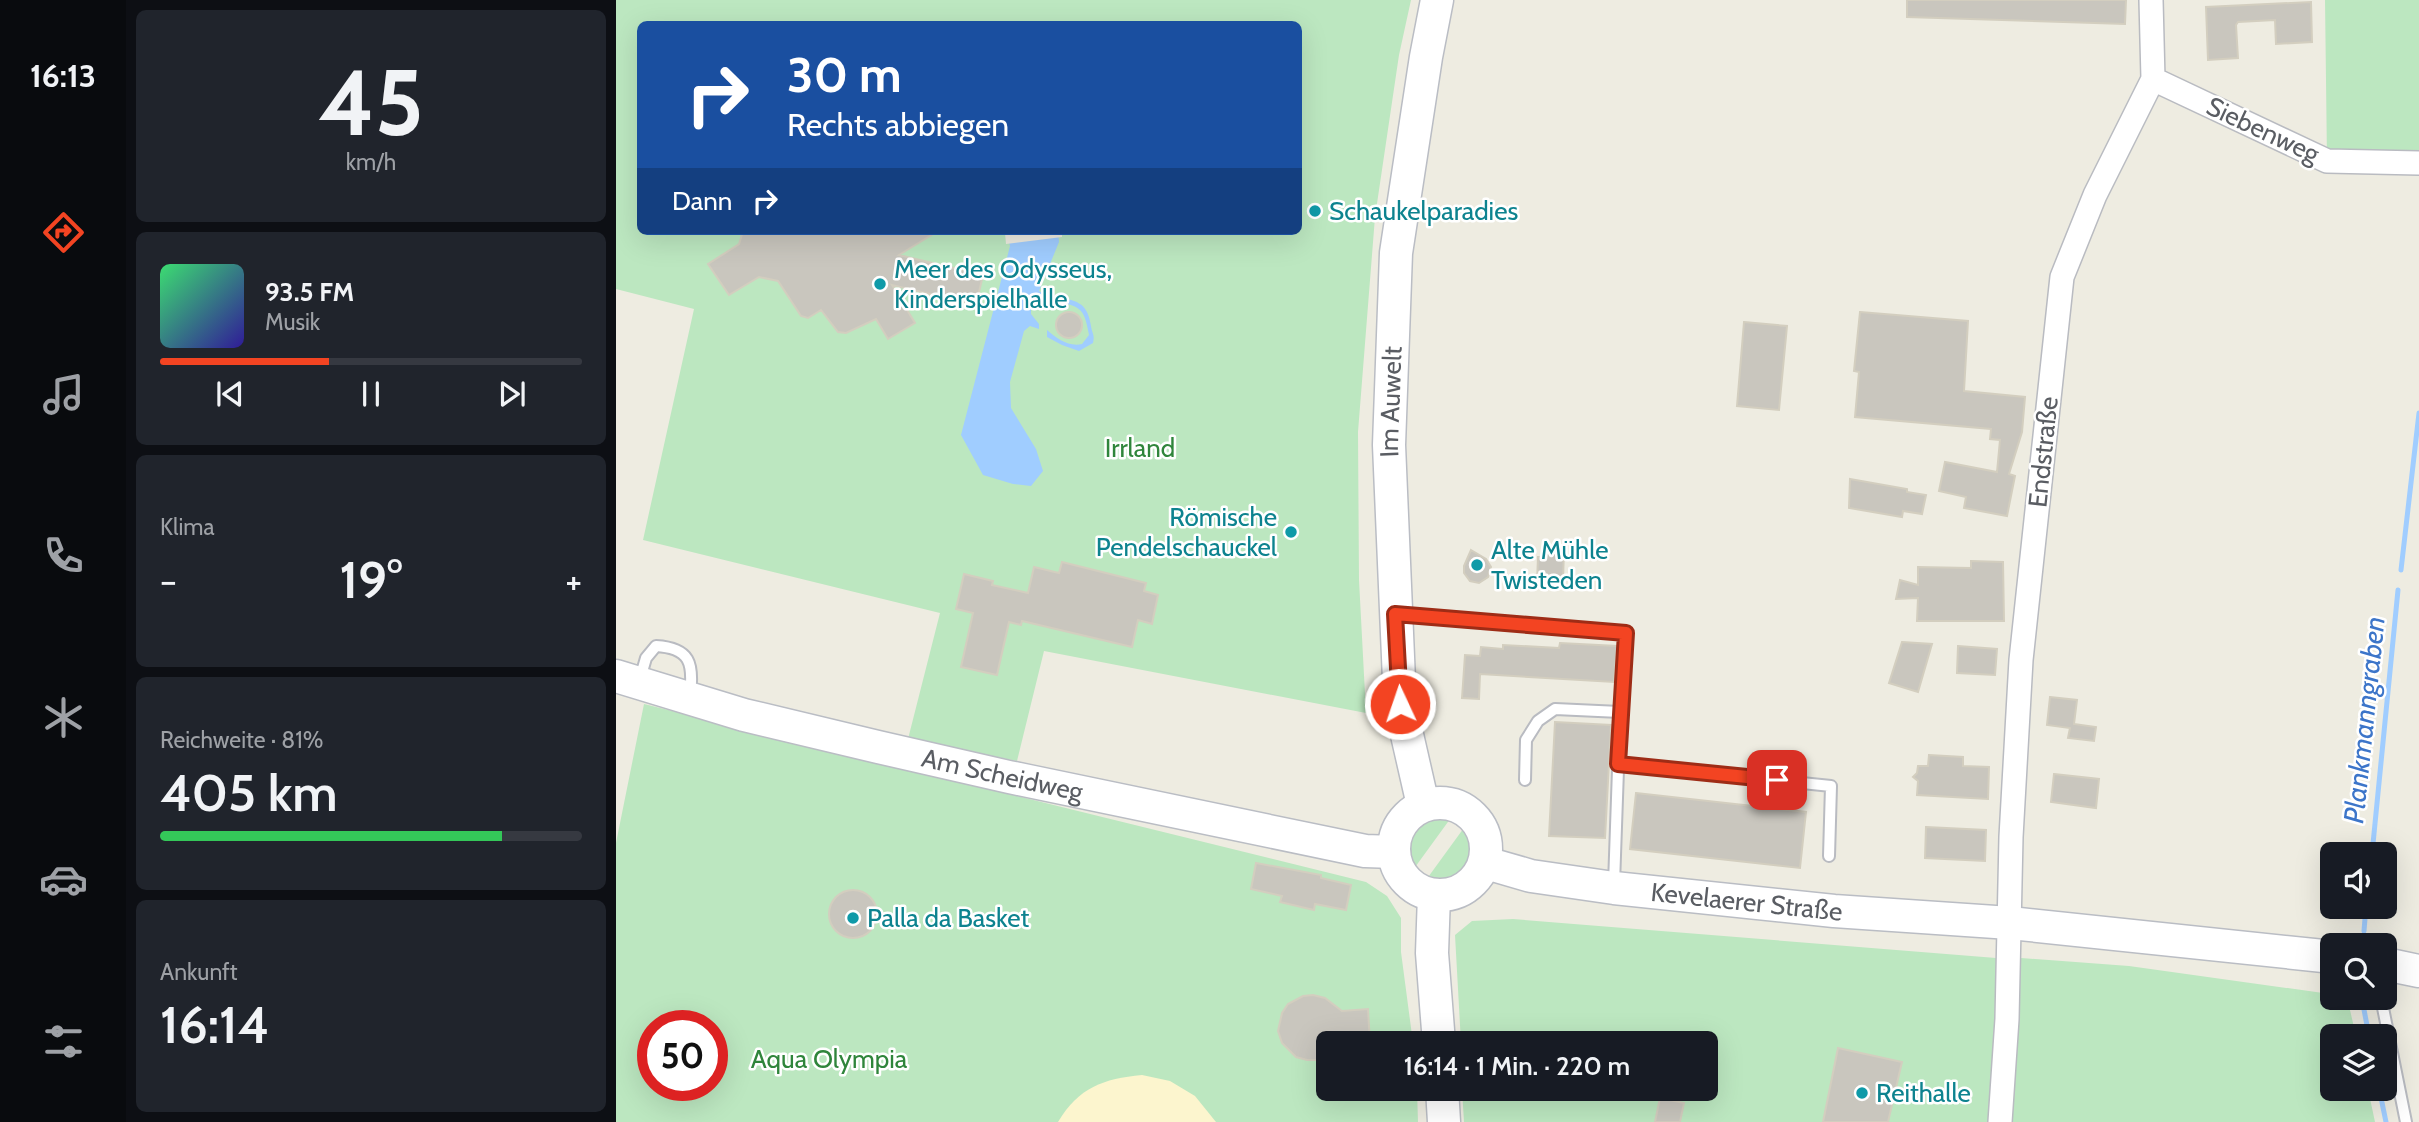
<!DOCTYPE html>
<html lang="de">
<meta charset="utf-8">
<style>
:root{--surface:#171b24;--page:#20242c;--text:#f1f3f6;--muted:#9ea1a6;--line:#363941;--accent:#f34422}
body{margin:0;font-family:Cabin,sans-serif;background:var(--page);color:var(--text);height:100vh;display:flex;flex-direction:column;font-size:26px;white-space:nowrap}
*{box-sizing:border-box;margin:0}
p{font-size:23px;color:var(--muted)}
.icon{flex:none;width:38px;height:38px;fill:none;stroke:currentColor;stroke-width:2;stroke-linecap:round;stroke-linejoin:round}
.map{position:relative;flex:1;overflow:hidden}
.drawer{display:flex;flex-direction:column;gap:10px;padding:10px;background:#0d0f14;width:490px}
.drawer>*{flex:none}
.banner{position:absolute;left:21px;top:21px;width:665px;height:214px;border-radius:10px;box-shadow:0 7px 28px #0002;background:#1a4fa0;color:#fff;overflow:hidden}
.controls{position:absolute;left:1704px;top:842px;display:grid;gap:14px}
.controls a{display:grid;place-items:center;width:77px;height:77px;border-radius:10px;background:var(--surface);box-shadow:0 7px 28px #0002;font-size:35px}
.speed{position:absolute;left:21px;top:1010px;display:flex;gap:14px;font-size:35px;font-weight:700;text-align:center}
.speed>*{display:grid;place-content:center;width:91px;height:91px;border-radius:50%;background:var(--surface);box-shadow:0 7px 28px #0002;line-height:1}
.speed .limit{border:10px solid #d22;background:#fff;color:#111}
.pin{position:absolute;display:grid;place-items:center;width:60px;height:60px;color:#fff;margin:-30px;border-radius:14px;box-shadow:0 4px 10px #0006}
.me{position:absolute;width:77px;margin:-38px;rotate:357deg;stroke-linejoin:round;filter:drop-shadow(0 0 5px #0008)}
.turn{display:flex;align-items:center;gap:24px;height:147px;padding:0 35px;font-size:32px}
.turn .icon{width:91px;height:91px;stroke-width:2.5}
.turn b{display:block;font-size:49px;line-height:60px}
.then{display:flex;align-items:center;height:66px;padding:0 35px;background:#0003;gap:14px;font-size:26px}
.big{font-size:52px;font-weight:600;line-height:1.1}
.drawer .widget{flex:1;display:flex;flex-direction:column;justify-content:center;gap:10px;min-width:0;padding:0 24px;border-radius:10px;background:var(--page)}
.drawer .dial{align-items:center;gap:0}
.dial b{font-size:91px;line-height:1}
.song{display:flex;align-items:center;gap:21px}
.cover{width:84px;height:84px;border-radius:10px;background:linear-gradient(135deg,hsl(140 70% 55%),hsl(250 70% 35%))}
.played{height:7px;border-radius:4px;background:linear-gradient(90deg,var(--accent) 40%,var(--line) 40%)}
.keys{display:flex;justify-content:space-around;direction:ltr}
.heat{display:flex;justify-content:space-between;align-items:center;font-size:38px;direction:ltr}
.charge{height:10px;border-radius:5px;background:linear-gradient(90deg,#34c759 81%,var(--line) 0)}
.trip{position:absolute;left:700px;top:1031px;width:402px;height:70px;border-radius:10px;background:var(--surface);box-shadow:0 7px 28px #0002;font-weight:600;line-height:70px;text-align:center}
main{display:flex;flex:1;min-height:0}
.menu{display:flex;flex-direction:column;width:126px;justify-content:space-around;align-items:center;background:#090b0e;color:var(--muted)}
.menu .icon{width:49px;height:49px}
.menu .selected{color:var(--accent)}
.menu b{font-size:32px;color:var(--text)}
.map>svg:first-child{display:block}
.green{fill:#bce7c0;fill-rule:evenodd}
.sand{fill:#fcf5ce}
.water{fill:#a0cdff}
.pier{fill:#eeece1}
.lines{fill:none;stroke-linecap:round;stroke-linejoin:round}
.stream{stroke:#a0cdff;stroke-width:5}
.building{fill:#c9c6be;stroke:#d3cebf;stroke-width:2}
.lane-casing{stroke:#b9bbc1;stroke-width:14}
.street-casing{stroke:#b9bbc1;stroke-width:26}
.secondary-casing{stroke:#babdc4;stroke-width:35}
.lane{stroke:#fff;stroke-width:10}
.street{stroke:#fff;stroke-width:23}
.secondary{stroke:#fff;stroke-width:32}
.route-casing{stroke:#9e2c16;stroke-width:18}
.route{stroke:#f34422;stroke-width:12}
.culture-dot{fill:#0f9aa8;stroke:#fff;stroke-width:2.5}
.labels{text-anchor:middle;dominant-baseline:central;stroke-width:5;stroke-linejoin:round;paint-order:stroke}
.street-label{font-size:26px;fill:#5a5d63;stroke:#fff}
.culture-label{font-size:26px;fill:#0d838f;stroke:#fff;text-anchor:start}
.park-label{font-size:26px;fill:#2f853b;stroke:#fff}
.water-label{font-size:28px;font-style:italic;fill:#3c75c9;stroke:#fff}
</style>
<main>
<nav class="menu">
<b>16:13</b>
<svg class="icon selected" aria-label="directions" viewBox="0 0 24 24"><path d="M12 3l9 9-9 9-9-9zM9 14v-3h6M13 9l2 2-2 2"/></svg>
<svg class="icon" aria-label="music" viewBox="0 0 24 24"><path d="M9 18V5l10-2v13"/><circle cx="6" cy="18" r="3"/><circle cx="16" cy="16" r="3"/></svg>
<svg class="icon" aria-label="phone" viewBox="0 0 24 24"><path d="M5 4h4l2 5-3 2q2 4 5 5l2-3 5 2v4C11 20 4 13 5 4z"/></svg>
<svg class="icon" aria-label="climate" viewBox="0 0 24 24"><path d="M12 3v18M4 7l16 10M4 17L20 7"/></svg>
<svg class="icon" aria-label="car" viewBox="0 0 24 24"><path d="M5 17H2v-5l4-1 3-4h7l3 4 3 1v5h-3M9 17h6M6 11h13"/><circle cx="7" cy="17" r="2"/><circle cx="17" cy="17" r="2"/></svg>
<svg class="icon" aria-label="filters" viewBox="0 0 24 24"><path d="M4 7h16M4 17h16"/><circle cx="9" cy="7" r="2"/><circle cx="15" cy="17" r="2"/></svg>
</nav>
<section class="drawer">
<div class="widget dial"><b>45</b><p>km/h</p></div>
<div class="widget">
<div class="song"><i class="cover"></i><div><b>93.5 FM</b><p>Musik</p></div></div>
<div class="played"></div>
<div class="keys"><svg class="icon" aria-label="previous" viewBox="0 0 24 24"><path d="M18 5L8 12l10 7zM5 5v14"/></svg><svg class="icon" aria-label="pause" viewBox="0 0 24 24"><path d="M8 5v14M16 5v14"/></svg><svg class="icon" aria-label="next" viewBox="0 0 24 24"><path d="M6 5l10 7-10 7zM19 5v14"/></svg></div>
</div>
<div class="widget"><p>Klima</p>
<div class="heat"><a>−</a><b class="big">19°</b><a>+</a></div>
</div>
<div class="widget"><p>Reichweite · 81%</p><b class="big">405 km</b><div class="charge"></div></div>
<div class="widget"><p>Ankunft</p><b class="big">16:14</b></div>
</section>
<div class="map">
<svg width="1803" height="1122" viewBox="0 0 1803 1122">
<rect width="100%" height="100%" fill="#eeece1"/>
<path class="green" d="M0 0H795L783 55 759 217 742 432 743 580 750 713 428 651 401 761 292 739 324 613 27 540 78 309 0 289ZM24 24H682V231H24Z
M1709 0H1803V163L1711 161Z
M28 704 750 882 771 896 785 918V952L797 1043H712V1088L801 1089 802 1122H0V843ZM37 1026H96V1085H37Z
M819 813 837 815 797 870C782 846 791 822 819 813Z
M850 825C874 853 844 892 810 880Z
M897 919 1380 958 1381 1000 1374 1122H848L846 1089 1090 1088V1043H845L839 935 856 921Z
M1405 958 1513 966 1714 994 1734 1010 1740 1036H1717V1088L1752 1089 1759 1122H1391L1398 1001Z"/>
<path class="sand" d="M526 1075 554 1081 579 1096 600 1122H442C463 1087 487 1079 526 1075Z"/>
<path class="water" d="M390 231H442L443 242 423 291 429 295 428 298 421 299 415 305V314L423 324V329L414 326 408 331 394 382 395 408 420 449 427 471 415 486 397 484 367 475 345 435 394 246Z
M437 295C460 302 471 300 475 326 476 334 479 334 477 343L463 351 446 345 431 337V330C441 339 453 347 466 344L473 335C468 305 463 307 436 300Z"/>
<path class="pier" d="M405 231H446V237L390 244 389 233Z"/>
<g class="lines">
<path class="stream" d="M1785 570 1803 413
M1756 854 1782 590
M1748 931 1750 906
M1746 999 1753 1036
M1763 1088 1770 1122"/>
</g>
<path class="building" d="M1291 0H1510L1509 24 1291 17Z
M1695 2 1696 42 1660 44 1659 20 1622 22 1620 25 1622 58 1592 60 1590 7Z
M127 231H322L283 255 367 275 360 305 276 285 299 323 272 339 260 319 230 333 222 332 205 310 192 318 185 316 162 281 143 277 113 295 92 264 123 244Z
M440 325a13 13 0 1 1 26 0a13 13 0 1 1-26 0Z
M1244 312 1352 321 1348 391 1409 397 1406 432 1393 474 1399 476 1391 516 1348 508 1350 497 1323 491 1329 462 1381 472 1384 440 1374 439 1375 429 1239 417 1243 372 1238 371Z
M1128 322 1171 326 1163 410 1121 406Z
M1234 479 1291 489V492L1310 495 1306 514 1287 511 1286 517 1233 508Z
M929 547H948L947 583 921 582 922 557H929Z
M855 550 870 559 875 567 872 577 863 583 854 581 848 573V566Z
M1355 561 1387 562 1388 621H1301L1302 598 1280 599 1284 580 1302 585V567L1355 568Z
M446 562 530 583 528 591 542 595 536 624 522 620 516 647 406 621 405 625 393 622 381 675 345 667 357 613 340 609 348 574 377 581 376 585 412 593 418 567 443 573Z
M1286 642 1316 644 1302 692 1273 683Z
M944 643 1001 646 998 682 864 674 863 699 846 698 849 655 864 656 865 647 887 649V645L943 648Z
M1342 646 1381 649 1379 675 1341 673Z
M1434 697 1461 700 1458 724 1480 727 1478 741 1452 738 1454 728 1431 725Z
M939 722 995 725 989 838 933 836Z
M1313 755 1347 757V766L1373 767 1372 799 1301 795 1302 781 1297 777 1301 773 1302 766H1312Z
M1438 774 1483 779 1480 808 1435 802Z
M1020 793 1190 812 1184 868 1014 849Z
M1310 827 1370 830 1369 861 1309 858Z
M640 863 705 875V878L735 885 730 910 699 904 698 910 664 902 666 896 635 889Z
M213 914a24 24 0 1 1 48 0a24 24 0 1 1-48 0Z
M697 995 709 998 726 1011 752 1009 754 1043H712V1056L704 1060H691L680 1057 666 1043 662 1031 666 1013 672 1004 687 996Z
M1222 1048 1286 1062 1272 1122H1207Z
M1044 1098 1068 1103 1064 1122H1039Z"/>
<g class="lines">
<defs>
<path id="lane" d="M782 614 1010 633 1004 712 998 884
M23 682 30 658 40 646C74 648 78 663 74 695
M1002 764 1215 786 1213 856
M909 780 910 740 922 721 939 709 1004 712
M1765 998 1790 1122"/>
<path id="street" d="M1537 79 1711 161 1803 163
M1384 1122 1391 1019 1395 837 1405 660 1446 277 1479 195 1537 79 1535 0"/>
<g id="secondary">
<path id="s1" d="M0 676 128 715 262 747 393 777 749 851 778 852"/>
<circle cx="824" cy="849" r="46"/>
<path id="s2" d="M807 805 784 704 773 445 780 253 810 57 821 0"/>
<path id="s3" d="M870 863 915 876 998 888 1218 911 1394 923 1717 957"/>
<path d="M818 895 816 953 823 1043"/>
<path d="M1769 964 1803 971"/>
<path d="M826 1088 828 1122"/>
</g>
</defs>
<use href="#lane" class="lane-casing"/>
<use href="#street" class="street-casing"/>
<use href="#secondary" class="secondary-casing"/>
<use href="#lane" class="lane"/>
<use href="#street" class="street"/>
<use href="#secondary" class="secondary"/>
</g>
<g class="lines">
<defs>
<path id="route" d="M784 704 779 614 1010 633 1002 764 1161 780"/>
</defs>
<use href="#route" class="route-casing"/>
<use href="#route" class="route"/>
</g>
<g class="culture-dot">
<circle cx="699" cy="211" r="7"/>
<circle cx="264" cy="284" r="7"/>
<circle cx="675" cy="532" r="7"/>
<circle cx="861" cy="565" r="7"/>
<circle cx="237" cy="918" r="7"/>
<circle cx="1246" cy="1093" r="7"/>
</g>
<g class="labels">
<g class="street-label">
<text transform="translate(1647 130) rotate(25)">Siebenweg</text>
<text stroke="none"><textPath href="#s2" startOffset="406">Im Auwelt</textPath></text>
<text transform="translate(1427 452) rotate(-84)">Endstraße</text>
<text stroke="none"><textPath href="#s1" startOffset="399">Am Scheidweg</textPath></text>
<text stroke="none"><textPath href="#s3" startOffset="264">Kevelaerer Straße</textPath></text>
</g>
<g class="culture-label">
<text x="713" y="211">Schaukelparadies</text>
<text x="278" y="269">Meer des Odysseus,<tspan x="278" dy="30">Kinderspielhalle</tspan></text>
<text x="661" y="517" text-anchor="end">Römische<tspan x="661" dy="30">Pendelschauckel</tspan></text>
<text x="875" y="550">Alte Mühle<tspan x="875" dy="30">Twisteden</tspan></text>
<text x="251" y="918">Palla da Basket</text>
<text x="1260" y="1093">Reithalle</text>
</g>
<g class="park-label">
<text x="524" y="448">Irrland</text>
<text x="213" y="1059">Aqua Olympia</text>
</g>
<g class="water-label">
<text transform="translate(1748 720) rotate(-84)">Plankmanngraben</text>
</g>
</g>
</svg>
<div class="controls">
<a><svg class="icon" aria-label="sound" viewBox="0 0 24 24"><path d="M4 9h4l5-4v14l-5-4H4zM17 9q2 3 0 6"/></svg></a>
<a><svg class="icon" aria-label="search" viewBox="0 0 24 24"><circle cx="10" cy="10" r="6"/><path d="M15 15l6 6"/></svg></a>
<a><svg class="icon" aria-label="layers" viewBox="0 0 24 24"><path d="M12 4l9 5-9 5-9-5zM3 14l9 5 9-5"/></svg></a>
</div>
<div class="speed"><div class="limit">50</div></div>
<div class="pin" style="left:1161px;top:780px;background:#d93025"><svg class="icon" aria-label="arrive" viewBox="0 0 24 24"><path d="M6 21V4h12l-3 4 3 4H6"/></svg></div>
<svg class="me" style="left:784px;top:704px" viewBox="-20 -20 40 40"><circle r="17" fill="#f34422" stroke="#fff" stroke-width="3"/><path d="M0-11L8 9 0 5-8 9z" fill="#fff"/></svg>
<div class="trip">16:14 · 1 Min. · 220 m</div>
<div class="banner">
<div class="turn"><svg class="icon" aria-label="right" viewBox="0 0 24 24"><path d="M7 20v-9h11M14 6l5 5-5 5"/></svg><div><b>30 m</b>Rechts abbiegen</div></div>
<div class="then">Dann<svg class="icon" aria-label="right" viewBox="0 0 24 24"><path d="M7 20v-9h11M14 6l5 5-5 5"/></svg></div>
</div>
</div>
</main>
